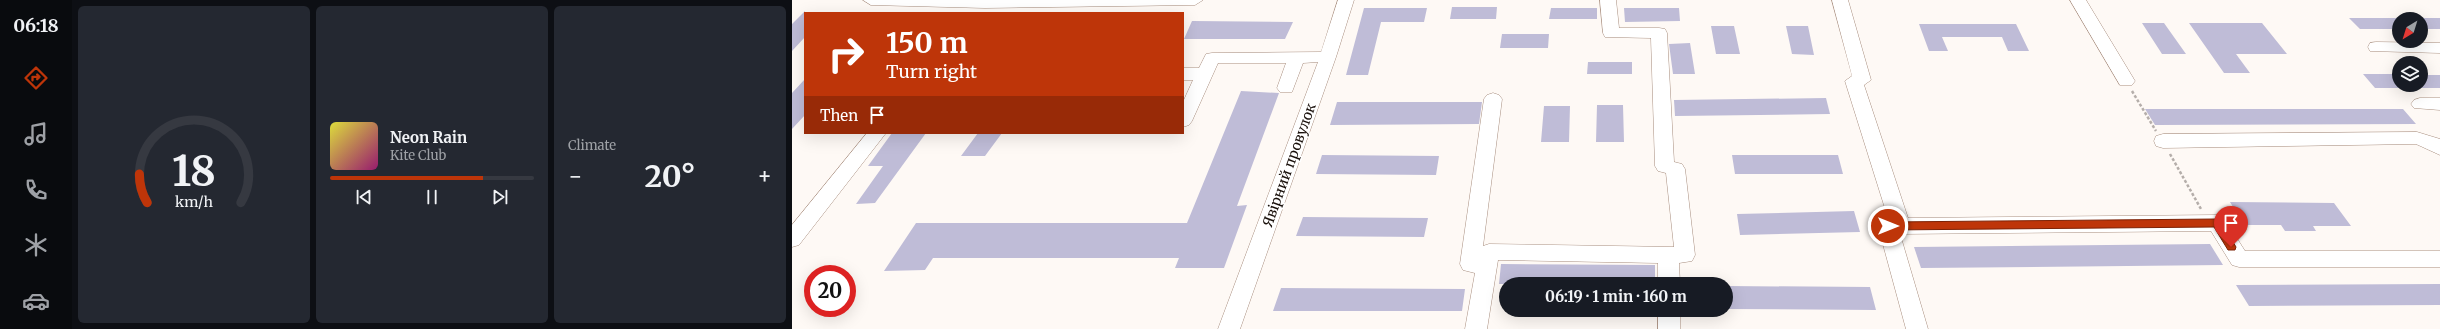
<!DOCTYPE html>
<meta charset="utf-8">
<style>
:root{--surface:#171b24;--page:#242831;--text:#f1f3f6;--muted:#9ea1a6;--line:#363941;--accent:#be3509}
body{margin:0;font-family:Merriweather,serif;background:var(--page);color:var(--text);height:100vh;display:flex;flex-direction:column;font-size:15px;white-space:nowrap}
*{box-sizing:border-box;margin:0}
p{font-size:13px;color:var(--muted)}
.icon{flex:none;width:22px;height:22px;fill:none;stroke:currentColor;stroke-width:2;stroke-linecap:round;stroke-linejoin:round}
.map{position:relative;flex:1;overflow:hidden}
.side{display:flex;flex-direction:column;gap:6px;padding:6px;background:#0d0f14;width:720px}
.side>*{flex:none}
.top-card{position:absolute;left:12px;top:12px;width:380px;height:122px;border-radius:0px;box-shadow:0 4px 16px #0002;background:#be3509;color:#fff;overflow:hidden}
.needle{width:26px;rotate:218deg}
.tools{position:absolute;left:1600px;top:12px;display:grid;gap:8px}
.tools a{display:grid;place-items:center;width:36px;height:36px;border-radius:50%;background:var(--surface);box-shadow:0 4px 16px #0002;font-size:20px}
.speed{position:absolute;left:12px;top:265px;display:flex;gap:8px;font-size:20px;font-weight:700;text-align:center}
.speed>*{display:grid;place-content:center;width:52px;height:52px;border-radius:50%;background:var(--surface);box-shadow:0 4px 16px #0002;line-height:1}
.speed .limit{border:6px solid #d22;background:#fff;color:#111}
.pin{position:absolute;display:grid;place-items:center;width:34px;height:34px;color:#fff;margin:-41px -17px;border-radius:50% 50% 50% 0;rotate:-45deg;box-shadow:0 0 4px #0007}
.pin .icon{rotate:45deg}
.me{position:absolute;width:44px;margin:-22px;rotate:90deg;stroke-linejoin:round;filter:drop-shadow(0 0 3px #0008)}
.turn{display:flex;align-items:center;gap:14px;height:84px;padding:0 16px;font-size:18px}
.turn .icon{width:52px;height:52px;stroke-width:2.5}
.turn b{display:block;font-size:28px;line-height:34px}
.then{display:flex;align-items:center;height:38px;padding:0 16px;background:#0003;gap:8px;font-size:15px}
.big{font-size:30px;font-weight:700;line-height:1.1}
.side .tile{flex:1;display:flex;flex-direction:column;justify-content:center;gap:6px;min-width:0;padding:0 14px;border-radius:6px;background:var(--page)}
.side .dial{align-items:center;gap:0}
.dial svg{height:104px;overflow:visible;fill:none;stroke:var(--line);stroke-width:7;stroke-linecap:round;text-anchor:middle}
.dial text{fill:var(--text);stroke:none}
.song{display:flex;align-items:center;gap:12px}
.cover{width:48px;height:48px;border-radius:6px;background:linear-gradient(135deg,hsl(60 70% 55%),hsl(320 70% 35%))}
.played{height:4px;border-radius:2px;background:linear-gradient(90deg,var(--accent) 75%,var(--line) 75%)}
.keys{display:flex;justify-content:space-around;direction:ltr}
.heat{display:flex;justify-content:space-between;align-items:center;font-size:22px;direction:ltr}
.side .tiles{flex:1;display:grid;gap:6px;grid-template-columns:repeat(3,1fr)}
.trip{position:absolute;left:707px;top:277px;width:234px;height:40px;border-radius:20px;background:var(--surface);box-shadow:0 4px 16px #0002;font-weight:700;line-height:40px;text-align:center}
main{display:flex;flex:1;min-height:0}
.dock{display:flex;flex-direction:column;width:72px;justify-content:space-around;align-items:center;background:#090b0e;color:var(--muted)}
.dock .icon{width:28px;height:28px}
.dock .current{color:var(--accent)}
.dock b{font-size:18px;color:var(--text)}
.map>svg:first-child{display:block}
.building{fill:#bfbcd7}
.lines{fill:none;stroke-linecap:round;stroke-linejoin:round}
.minor-casing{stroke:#a88e7f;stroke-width:1}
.path{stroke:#b5aeaa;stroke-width:2.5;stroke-dasharray:3 2;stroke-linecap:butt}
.minor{fill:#fff;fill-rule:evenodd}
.route{fill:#be3509;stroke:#7c2206}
.labels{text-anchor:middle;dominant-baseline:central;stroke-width:3;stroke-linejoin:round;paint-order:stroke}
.street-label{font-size:14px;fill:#19100b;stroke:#fff}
</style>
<main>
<nav class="dock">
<b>06:18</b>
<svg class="icon current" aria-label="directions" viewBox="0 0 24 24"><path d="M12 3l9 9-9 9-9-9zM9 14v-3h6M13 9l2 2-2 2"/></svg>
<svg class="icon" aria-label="music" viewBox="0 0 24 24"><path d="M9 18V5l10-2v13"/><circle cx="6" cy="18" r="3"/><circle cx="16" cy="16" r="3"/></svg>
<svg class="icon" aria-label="phone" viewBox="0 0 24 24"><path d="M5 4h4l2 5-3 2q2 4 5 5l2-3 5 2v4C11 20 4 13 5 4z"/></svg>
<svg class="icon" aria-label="climate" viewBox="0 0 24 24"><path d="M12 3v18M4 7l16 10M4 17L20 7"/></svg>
<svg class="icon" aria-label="car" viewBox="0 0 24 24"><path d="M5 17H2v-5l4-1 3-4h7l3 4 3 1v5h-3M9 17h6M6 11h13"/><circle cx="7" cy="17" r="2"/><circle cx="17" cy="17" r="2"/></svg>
</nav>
<section class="side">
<div class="tiles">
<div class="tile dial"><svg viewBox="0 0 100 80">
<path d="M14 69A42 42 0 1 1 86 69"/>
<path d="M14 69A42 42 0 0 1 8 47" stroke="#be3509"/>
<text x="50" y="56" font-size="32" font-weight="700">18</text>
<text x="50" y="72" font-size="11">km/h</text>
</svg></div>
<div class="tile">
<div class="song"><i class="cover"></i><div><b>Neon Rain</b><p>Kite Club</p></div></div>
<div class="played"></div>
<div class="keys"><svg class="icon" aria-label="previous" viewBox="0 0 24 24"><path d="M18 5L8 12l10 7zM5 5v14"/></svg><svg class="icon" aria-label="pause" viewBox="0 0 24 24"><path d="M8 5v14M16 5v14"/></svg><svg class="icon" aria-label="next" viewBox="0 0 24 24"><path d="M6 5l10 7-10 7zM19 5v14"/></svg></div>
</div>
<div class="tile"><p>Climate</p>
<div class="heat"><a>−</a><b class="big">20°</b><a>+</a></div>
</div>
</div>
</section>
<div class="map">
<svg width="1648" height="329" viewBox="0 0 1648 329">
<rect width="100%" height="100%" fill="#fef9f5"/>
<path class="building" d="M660 7H705L704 19H658Z
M572 8H635L632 22H589L576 75H554Z
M759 8H805V19H757Z
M832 8H887L888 21 833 22Z
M13 11V37L0 51V24Z
M1557 18H1607V29H1568Z
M1629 18H1648V29H1629Z
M400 21 501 22 493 39H392Z
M1350 23H1372L1394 54H1370Z
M1397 23H1470L1495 54H1444L1458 73H1432Z
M1127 24H1224L1237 51H1216L1210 37H1150L1156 51H1137Z
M919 26H942L948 54H924Z
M994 26H1016L1022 55 1000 54Z
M710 34H757L756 48H708Z
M898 43 903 74H881L877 44Z
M796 62H840V74H795Z
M1571 74H1607V88H1583Z
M1629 75H1648V88H1629Z
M13 79V115L0 129V93Z
M449 91 487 93 445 206 455 205 432 268H383L387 258H141L133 270 92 271 124 223H395Z
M1034 98 1038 114 883 116 882 100Z
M545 102H690L687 124 538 125Z
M805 105H831L832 142H804Z
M752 106H778L777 142H749Z
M1353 109H1611L1624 124 1363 125Z
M100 133H134L83 203 64 204 91 166H76Z
M186 133H210L193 156H169Z
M530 155 647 156 644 175 524 174Z
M940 155H1046L1051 174H943Z
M1438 202 1542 203 1559 226H1521L1524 231H1493L1489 225H1452Z
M1062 211 1068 232 948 235 945 214Z
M511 217 636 218 632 237 504 236Z
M1418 244 1431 265 1129 268 1122 247Z
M709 264 863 265V284H707Z
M1648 284V305L1457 306 1444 285Z
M934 286 1078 287 1084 310 934 309Z
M489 288 673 289 670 311H481Z"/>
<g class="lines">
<defs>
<path id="minor" d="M71 0H411L403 5 193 8 79 5Z
M546 0H562L544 57 448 329H426L526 62 511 63 500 92H488L485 88 494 63H426L400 121 397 125 391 127V102L401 80H391V68H407L414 54 420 53 529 52Z
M808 0H824L827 28H867L873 29 875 33 882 162 890 164 893 169 903 255 900 261 887 263 888 284H866V263L706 260 695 329H673L683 273 671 270 668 264 692 99 695 95 701 93 707 95 710 99 691 246 697 244 882 247 874 173 866 171 863 166 859 38 813 37 811 33Z
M1040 0H1056L1079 80 1072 85 1116 218 1425 215 1432 218 1453 251H1648V267H1447L1440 265 1419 231 1108 234 1136 329H1114L1086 226 1089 221 1096 218 1053 81 1060 76Z
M1278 0H1294L1343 81 1340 85H1328Z
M1584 42 1648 43V53L1578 51 1576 47 1578 43Z
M1628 98H1648V110L1622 108 1619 104 1622 100Z
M1625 132 1648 139V155L1624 144 1371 148 1364 146 1362 141 1364 136 1371 134Z
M75 133H94L7 245 0 247V225Z
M866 310H888V329H866Z"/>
</defs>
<use href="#minor" class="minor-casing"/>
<path class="path" d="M1340 91 1364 131
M1378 154 1409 209"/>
<use href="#minor" class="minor"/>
</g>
<path class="route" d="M1424 219 1428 220 1444 247 1443 250H1436L1422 227 1096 230 1091 226 1096 222Z"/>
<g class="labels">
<g class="street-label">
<text transform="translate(497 165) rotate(-70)">Явірний провулок</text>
</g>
</g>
</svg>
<div class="tools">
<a><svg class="needle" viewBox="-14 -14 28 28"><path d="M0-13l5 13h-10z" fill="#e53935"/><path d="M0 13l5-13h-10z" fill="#9ea1a6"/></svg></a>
<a><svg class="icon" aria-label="layers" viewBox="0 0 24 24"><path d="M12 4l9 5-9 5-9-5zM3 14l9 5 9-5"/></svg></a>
</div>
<div class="speed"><div class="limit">20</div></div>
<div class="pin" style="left:1439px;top:247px;background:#d93025"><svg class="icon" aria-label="arrive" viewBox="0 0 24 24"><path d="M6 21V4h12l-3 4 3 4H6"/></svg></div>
<svg class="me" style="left:1096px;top:226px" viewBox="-20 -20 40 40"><circle r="17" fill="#be3509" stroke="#fff" stroke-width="3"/><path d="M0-11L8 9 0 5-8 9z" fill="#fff"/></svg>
<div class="trip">06:19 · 1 min · 160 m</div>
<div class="top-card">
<div class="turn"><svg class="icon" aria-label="right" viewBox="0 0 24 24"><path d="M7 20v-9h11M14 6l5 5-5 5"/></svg><div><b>150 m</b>Turn right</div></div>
<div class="then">Then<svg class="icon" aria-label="arrive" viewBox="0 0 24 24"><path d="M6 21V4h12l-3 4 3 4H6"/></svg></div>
</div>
</div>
</main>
